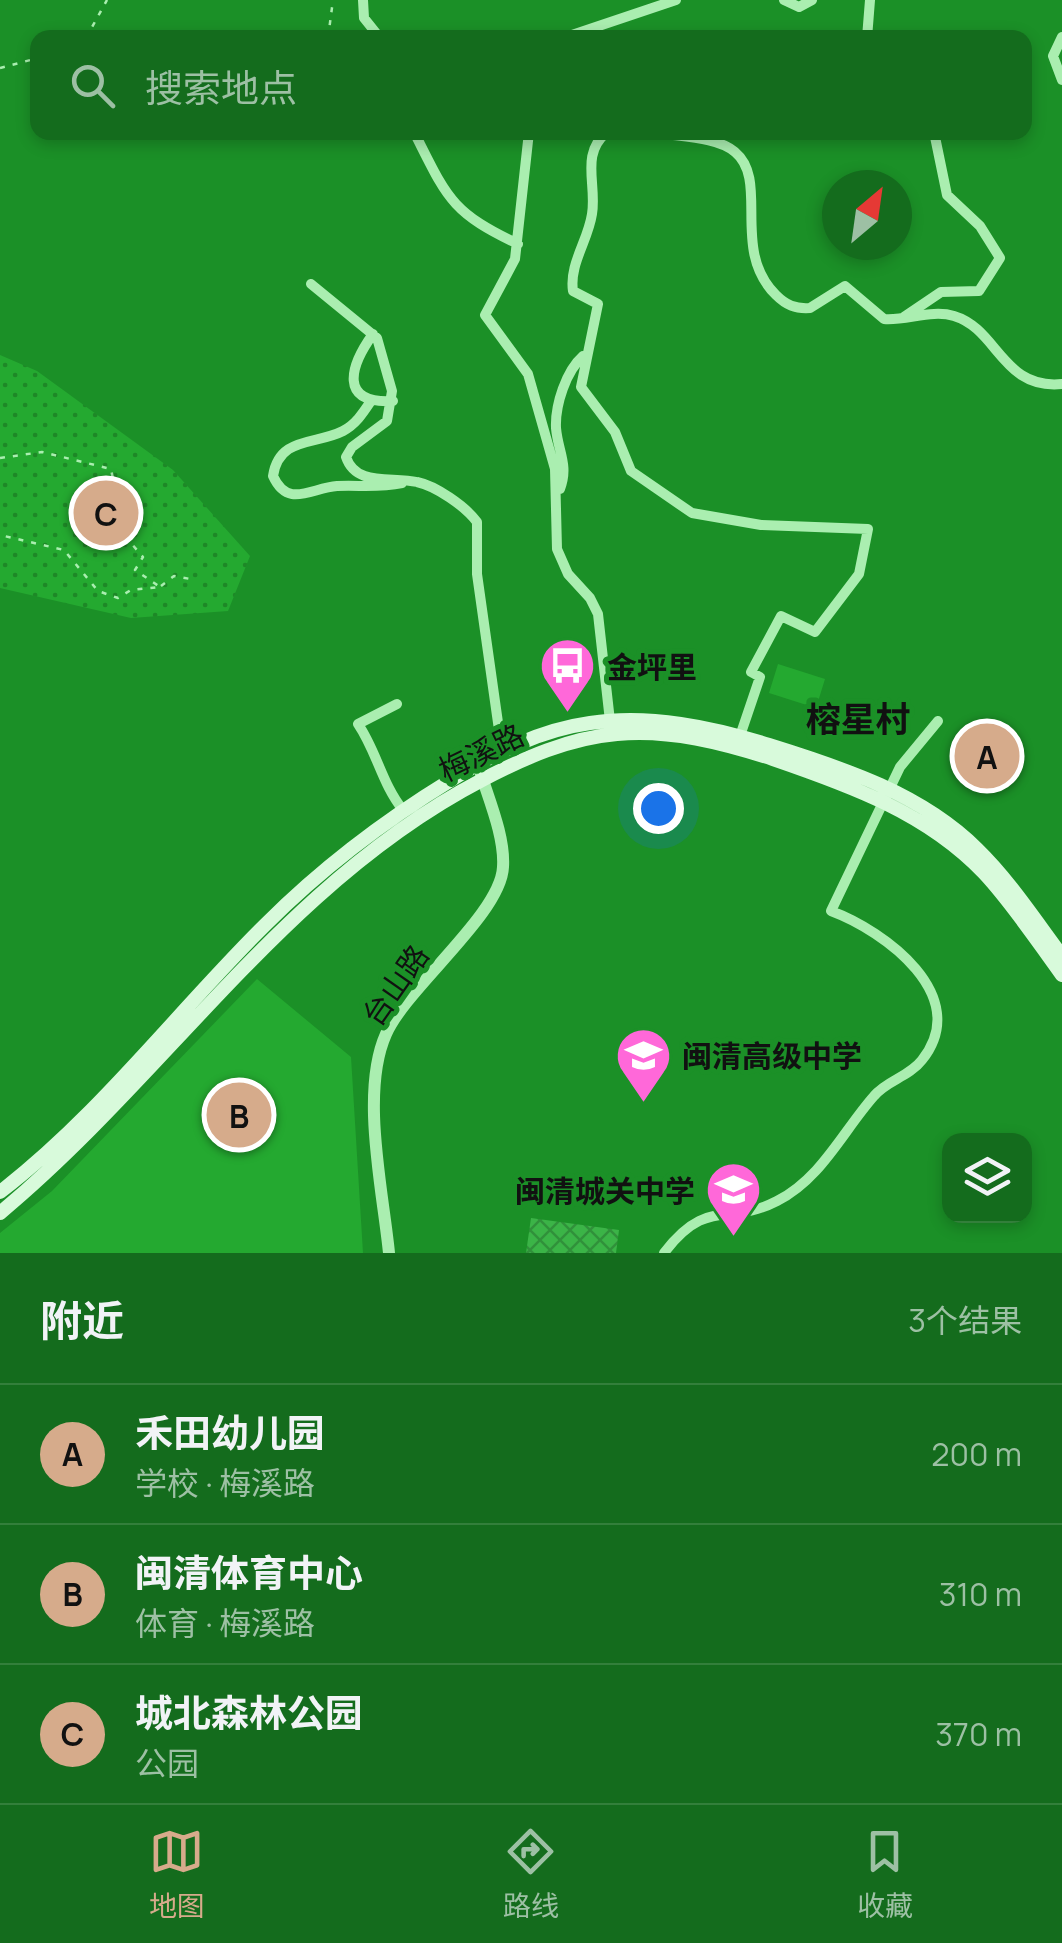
<!DOCTYPE html>
<html lang="zh">
<head>
<meta charset="utf-8">
<style>
	:root { --surface:#146c1d; --page:#21742a; --text:#f1f3f6; --muted:#9dc0a4; --line:#337f3b; --accent:#d6ab8b }
	body { margin:0; font-family:Manrope,"Noto Sans SC",sans-serif; background:var(--page); color:var(--text) }
	.controls { position:absolute; right:30px; bottom:30px; display:grid; overflow:hidden; border-radius:20px; box-shadow:0 5px 15px #0003 }
	.controls button { width:90px; height:90px; display:grid; place-items:center; padding:0; border:0; border-bottom:2px solid var(--line); background:var(--surface); color:var(--text); font:50px sans-serif }
	.compass { position:absolute; left:822px; top:170px; width:90px; height:90px; border-radius:50%; background:var(--surface); box-shadow:0 5px 15px #0003; rotate:29deg }
	.you { position:absolute; left:658px; top:808px; width:35px; height:35px; margin:-25px; border:8px solid #fff; border-radius:50%; background:#1a73e8; box-shadow:0 0 0 15px #1a73e833 }
	.badge { display:grid; place-items:center; width:65px; height:65px; border-radius:50%; background:var(--accent); color:#111; font-size:32px; font-weight:700 }
	.pin { position:absolute; translate:-50% -50%; border:5px solid #fff; box-shadow:0 2px 10px #0006 }
	.list { margin:0; padding:0; list-style:none }
	h2 { display:flex; justify-content:space-between; align-items:center; height:130px; margin:0; padding:0 40px; font-size:42px }
	h2 small { font-size:32px; font-weight:400; color:var(--muted) }
	.list li { display:grid; grid-template-columns:65px 1fr auto; gap:30px; align-items:center; box-sizing:border-box; height:140px; padding:0 40px; border-top:2px solid var(--line) }
	.list b { display:block; font-size:38px; white-space:nowrap }
	.list p { margin:0; font-size:32px; white-space:nowrap; color:var(--muted) }
	.list em { font-size:32px; font-style:normal; color:var(--muted) }
	.icon { flex:none; width:55px; height:55px; fill:none; stroke:currentColor; stroke-width:2; stroke-linecap:round; stroke-linejoin:round }
	.map { position:relative; flex:none; width:1062px; height:1253px; overflow:hidden }
	.search { position:absolute; background:var(--surface); box-shadow:0 5px 15px #0003; left:30px; right:30px; top:30px; height:110px; display:flex; align-items:center; gap:25px; box-sizing:border-box; padding:0 35px; border-radius:20px; color:var(--muted); font-size:38px }
	.sheet { height:550px; background:var(--surface) }
	nav { display:flex; justify-content:space-around; align-items:center; box-sizing:border-box; height:140px; border-top:2px solid var(--line); background:var(--surface); font-size:28px; color:var(--muted) }
	nav a { display:grid; justify-items:center; gap:5px }
	nav .on { color:var(--accent) }
	.map>svg:first-child { display:block }
	.park { fill:url(#park-dots) }
	.pitch { fill:#24a930 }
	.building { fill:url(#building-cross-hatch) }
	.lines { fill:none; stroke-linecap:round; stroke-linejoin:round }
	.path { stroke:#aaeeb0; stroke-width:2.5; stroke-dasharray:5 8; stroke-linecap:butt }
	.minor { stroke:#aaeeb0; stroke-width:10 }
	.tertiary { stroke:#aaeeb0; stroke-width:12 }
	.secondary { stroke:#d8fadb; stroke-width:14 }
	.labels { text-anchor:middle; dominant-baseline:central; stroke-width:10; stroke-linejoin:round; paint-order:stroke }
	.poi-label { font-size:30px; font-weight:bold; fill:#111; stroke:#1b9027; text-anchor:start }
	.street-label { font-size:30px; fill:#111; stroke:#1b9027 }
	.quarter-label { font-size:35px; font-weight:bold; fill:#111; stroke:#1b9027 }
</style>
</head>
<body>
<div class="map">
<svg width="1062" height="1253" viewBox="0 0 1062 1253">
	<defs>
		<pattern id="park-dots" width="8" height="8" patternUnits="userSpaceOnUse" patternTransform="scale(2.5)"><rect width="8" height="8" fill="#24a930"/><path d="M2 2h.1M6 6h.1" fill="none" stroke="#1e8827" stroke-width="1.8" stroke-linecap="round"/></pattern>
		<pattern id="building-cross-hatch" width="8" height="8" patternUnits="userSpaceOnUse" patternTransform="scale(2.5)"><rect width="8" height="8" fill="#3bb447"/><path d="M0 0l8 8M0 8l8-8" fill="none" stroke="#30913a"/></pattern>
	</defs>
	<rect width="100%" height="100%" fill="#1b9027"/>
	<path class="park" d="M0,355L37,371L173,470L250,556L228,611L131,618L0,588Z"/>
	<path class="pitch" d="M778,664L825,679L816,708L769,693Z
		M257,979L351,1057L363,1253H0V1233L52,1191Z"/>
	<path class="building" d="M531,1218L619,1230L616,1253H526Z"/>
	<g class="lines">
		<path class="path" d="M86,38L107,0
			M328,38L333,0
			M0,68L38,58
			M0,458L42,452L111,469L124,535L143,557L135,570L160,587L131,590L118,598L98,591L64,550L0,535
			M161,586L174,576L196,580"/>
		<path class="minor" d="M363,0L364,18L380,38
			M784,0L799,7L812,0
			M1062,37L1053,56L1062,80
			M563,38L676,0
			M867,38L870,0
			M414,132C447,197 450,212 518,244
			M529,132L515,259L485,315L528,374L555,469L557,549L568,574L590,598L598,614L610,721
			M607,132C580,154 597,184 592,214C588,241 569,264 573,291L598,304L581,387L615,432L631,471L692,513L761,525L868,529L859,574L815,632L781,616L751,672L760,677L740,736
			M652,132C676,137 717,136 735,152C770,181 730,250 776,295C786,305 795,309 810,308L845,286L884,319C906,321 932,309 954,316C998,329 1002,390 1062,384
			M311,284L377,338L392,391L387,421L352,447L346,457C356,487 392,476 417,482C436,486 465,506 477,522V574L502,751
			M904,317L941,292L979,291L1000,258L980,226L947,195L934,132
			M373,334C350,366 338,404 393,401
			M371,401C363,413 356,424 343,431C316,445 279,436 273,476C288,509 311,488 337,486C360,485 379,488 402,483
			M560,489C569,465 558,452 556,428C555,405 566,371 583,356
			M397,704L358,724C377,752 382,784 403,810
			M664,1253C707,1196 729,1226 777,1201C821,1179 843,1131 874,1096C887,1080 909,1077 922,1060C973,996 885,931 831,911L900,767L938,721"/>
		<path class="tertiary" d="M389,1253C383,1191 360,1092 386,1034C406,988 501,914 503,867C505,837 489,800 480,771"/>
		<path class="secondary" d="M0,1192C100,1115 177,1012 266,924C322,868 384,821 451,780C495,753 539,730 590,723C650,714 712,727 769,745C843,768 922,794 977,849C1009,880 1035,920 1062,956
			M0,1213C167,1074 284,883 482,780C524,758 569,738 617,734C670,729 723,743 773,759C849,785 927,813 984,873C1013,904 1037,941 1062,975"/>
	</g>
	<defs>
		<symbol id="bus-pin" viewBox="-11 -11 22 30"><path d="M0 17L-7.5 6A9.5 9.5 0 1 1 7.5 6Z" fill="#ff68d9" stroke="#1b9027"/><path d="M-5-6H5V4H4V6H2V4H-2V6H-4V4H-5ZM-3.5-4V0h7V-4ZM-3.5 1.2v1.5H-2V1.2ZM2 1.2v1.5H3.5V1.2Z" fill="#fff"/></symbol>
		<symbol id="school-pin" viewBox="-11 -11 22 30"><path d="M0 17L-7.5 6A9.5 9.5 0 1 1 7.5 6Z" fill="#ff68d9" stroke="#1b9027"/><path d="M0-5L7-2L0 1L-7-2ZM-4 1L0 2.5L4 1V4Q0 6-4 4Z" fill="#fff"/></symbol>
	</defs>
	<g fill-rule="evenodd">
		<use href="#bus-pin" x="536" y="634" width="63" height="86"/>
		<use href="#school-pin" x="612" y="1024" width="63" height="86"/>
		<use href="#school-pin" x="702" y="1158" width="63" height="86"/>
	</g>
	<g class="labels">
		<g class="poi-label">
			<text x="607" y="666">金坪里</text>
			<text x="682" y="1055">闽清高级中学</text>
			<text x="695" y="1190" text-anchor="end">闽清城关中学</text>
		</g>
		<g class="street-label">
			<text transform="translate(481 752) rotate(-26)">梅溪路</text>
			<text transform="translate(395 985) rotate(-55)">台山路</text>
		</g>
		<g class="quarter-label">
			<text x="858" y="719">榕星村</text>
		</g>
	</g>
</svg>
<div class="controls">
<button><svg class="icon" aria-label="layers" viewBox="0 0 24 24"><path d="M12 4l9 5-9 5-9-5zM3 14l9 5 9-5"/></svg></button>
</div>
<svg class="compass" viewBox="-18 -18 36 36"><path d="M0-13l5 13h-10z" fill="#e53935"/><path d="M0 13l5-13h-10z" fill="#9dc0a4"/></svg>
<div class="you"></div>
<div class="pin badge" style="left:987px;top:756px">A</div>
<div class="pin badge" style="left:239px;top:1115px">B</div>
<div class="pin badge" style="left:106px;top:513px">C</div>
<div class="search"><svg class="icon" aria-label="search" viewBox="0 0 24 24"><circle cx="10" cy="10" r="6"/><path d="M15 15l6 6"/></svg>搜索地点</div>
</div>
<section class="sheet">
<h2>附近<small>3个结果</small></h2>
<ul class="list">
<li><span class="badge">A</span><div><b>禾田幼儿园</b><p>学校 · 梅溪路</p></div><em>200 m</em></li>
<li><span class="badge">B</span><div><b>闽清体育中心</b><p>体育 · 梅溪路</p></div><em>310 m</em></li>
<li><span class="badge">C</span><div><b>城北森林公园</b><p>公园</p></div><em>370 m</em></li>
</ul>
</section>
<nav>
<a class="on"><svg class="icon" aria-label="map" viewBox="0 0 24 24"><path d="M3 6l6-2 6 2 6-2v14l-6 2-6-2-6 2zM9 4v14M15 6v14"/></svg>地图</a>
<a><svg class="icon" aria-label="directions" viewBox="0 0 24 24"><path d="M12 3l9 9-9 9-9-9zM9 14v-3h6M13 9l2 2-2 2"/></svg>路线</a>
<a><svg class="icon" aria-label="saved" viewBox="0 0 24 24"><path d="M7 4h10v16l-5-4-5 4z"/></svg>收藏</a>
</nav>
</body>
</html>
